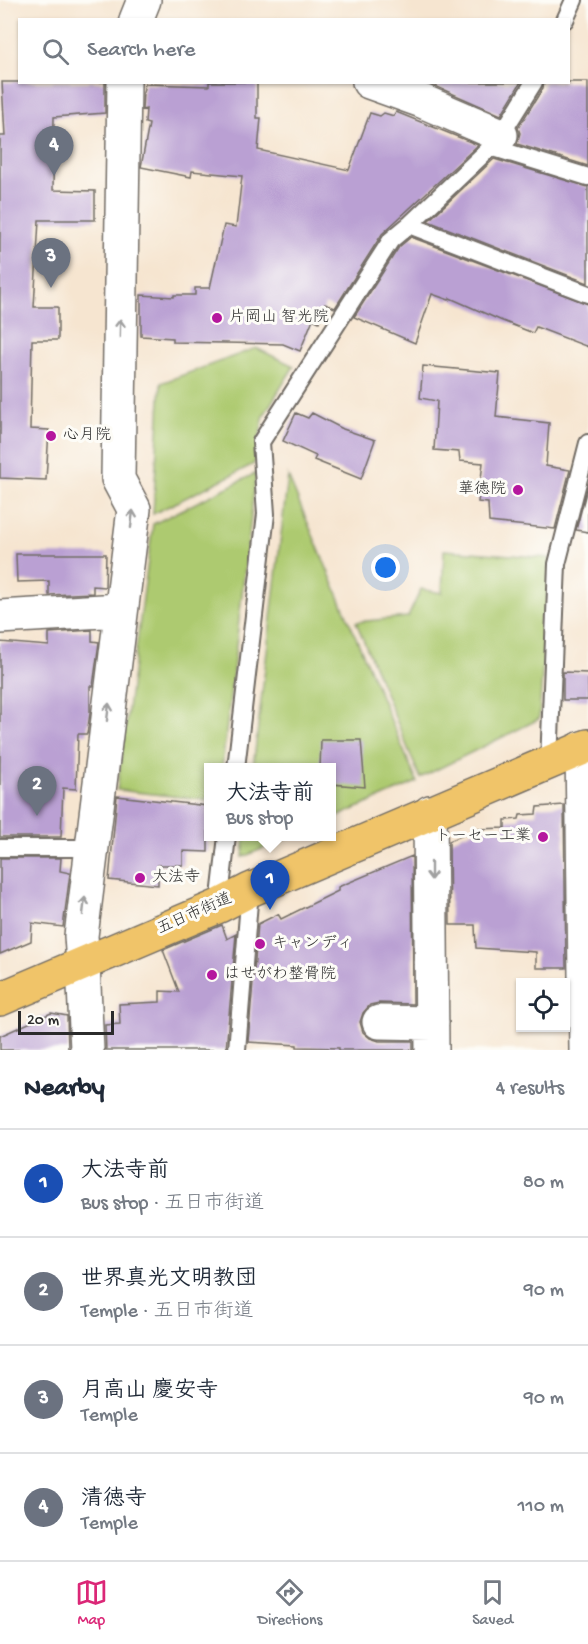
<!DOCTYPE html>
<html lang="en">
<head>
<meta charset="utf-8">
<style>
	:root { --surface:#fff; --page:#f6f6f7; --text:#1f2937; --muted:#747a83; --line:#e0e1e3; --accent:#db2777 }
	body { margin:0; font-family:"Gochi Hand","Klee One",sans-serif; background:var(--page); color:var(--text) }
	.controls { position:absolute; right:18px; bottom:18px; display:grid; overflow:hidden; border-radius:0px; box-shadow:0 2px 4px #0004 }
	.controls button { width:54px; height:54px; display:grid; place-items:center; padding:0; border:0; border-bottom:2px solid var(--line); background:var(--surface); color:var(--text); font:30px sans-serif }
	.scale { position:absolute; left:18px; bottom:15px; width:96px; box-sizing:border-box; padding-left:6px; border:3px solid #2b2b2b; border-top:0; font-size:16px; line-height:21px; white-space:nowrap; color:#2b2b2b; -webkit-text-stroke:4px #fdfcf7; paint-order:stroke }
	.you { position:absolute; left:386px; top:568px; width:21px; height:21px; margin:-15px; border:4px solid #fff; border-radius:50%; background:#1a73e8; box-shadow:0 0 0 9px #1a73e833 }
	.badge { display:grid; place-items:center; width:39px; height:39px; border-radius:50%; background:var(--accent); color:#fff; font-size:20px; font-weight:700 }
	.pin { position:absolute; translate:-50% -50px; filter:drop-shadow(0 2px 3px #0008) }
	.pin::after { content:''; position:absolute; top:32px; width:21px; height:18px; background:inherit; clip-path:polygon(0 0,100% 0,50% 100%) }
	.popup { position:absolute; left:204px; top:763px; width:132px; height:78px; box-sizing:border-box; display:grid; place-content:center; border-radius:0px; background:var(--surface); filter:drop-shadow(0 2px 4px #0005); font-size:20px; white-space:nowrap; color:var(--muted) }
	.popup b { font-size:22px; color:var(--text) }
	.popup::after { content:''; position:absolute; left:50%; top:100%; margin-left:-12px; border:12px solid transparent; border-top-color:var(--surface) }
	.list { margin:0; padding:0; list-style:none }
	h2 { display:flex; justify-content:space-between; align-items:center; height:78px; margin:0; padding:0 24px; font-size:26px }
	h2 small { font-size:20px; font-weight:400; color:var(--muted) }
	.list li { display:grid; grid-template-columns:39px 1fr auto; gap:18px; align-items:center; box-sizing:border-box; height:108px; padding:0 24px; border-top:2px solid var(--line) }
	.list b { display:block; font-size:22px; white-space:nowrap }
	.list p { margin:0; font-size:20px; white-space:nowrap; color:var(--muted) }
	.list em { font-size:20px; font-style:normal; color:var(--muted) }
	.icon { flex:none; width:33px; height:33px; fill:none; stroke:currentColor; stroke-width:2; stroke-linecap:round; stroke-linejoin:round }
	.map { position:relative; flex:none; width:588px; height:1050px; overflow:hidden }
	.search { position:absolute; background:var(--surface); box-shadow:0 2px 4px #0004; left:18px; right:18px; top:18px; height:66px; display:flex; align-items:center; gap:15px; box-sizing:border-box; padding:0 21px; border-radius:0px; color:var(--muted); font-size:22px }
	.sheet { height:510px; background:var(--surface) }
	nav { display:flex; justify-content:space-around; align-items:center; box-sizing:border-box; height:84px; border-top:2px solid var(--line); background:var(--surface); font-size:16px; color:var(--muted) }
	nav a { display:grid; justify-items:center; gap:3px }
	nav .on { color:var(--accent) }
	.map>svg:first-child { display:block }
	.green { fill:#adca70; stroke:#6c7a4e; stroke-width:1.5 }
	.building { fill:#baa0d3 }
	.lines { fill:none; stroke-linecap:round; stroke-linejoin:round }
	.service-casing { stroke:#726c65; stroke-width:20 }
	.minor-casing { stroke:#726c65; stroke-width:36 }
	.tertiary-casing { stroke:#726c65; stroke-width:36 }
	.primary-casing { stroke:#726c65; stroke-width:36 }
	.service { stroke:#fff; stroke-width:16 }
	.minor { stroke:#fff; stroke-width:33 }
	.tertiary { stroke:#fff; stroke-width:33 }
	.primary { stroke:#f0c469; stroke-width:33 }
	.oneway { stroke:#a0a0a0 }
	.poi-dot { fill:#b5179e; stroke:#fdfcf7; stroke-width:2 }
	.labels { text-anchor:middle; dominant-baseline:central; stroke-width:6; stroke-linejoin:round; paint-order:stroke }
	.poi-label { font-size:16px; fill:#2b2b2b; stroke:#fdfcf7; text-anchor:start }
	.street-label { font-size:16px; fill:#2b2b2b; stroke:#fdfcf7 }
</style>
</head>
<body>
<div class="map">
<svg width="588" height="1050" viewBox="0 0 588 1050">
	<rect width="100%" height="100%" fill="#fdfcf7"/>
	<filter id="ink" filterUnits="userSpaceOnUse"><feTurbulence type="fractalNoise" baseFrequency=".0167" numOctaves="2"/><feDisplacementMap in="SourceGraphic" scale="12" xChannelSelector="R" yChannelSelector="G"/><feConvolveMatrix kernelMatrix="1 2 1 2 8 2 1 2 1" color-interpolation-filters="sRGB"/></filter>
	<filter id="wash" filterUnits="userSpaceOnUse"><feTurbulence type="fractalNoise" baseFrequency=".008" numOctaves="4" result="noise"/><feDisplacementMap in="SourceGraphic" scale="24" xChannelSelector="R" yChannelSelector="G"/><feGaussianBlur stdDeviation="1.35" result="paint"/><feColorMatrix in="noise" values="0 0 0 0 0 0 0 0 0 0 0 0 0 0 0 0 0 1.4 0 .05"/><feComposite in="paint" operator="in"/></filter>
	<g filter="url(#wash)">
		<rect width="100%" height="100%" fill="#f6e5d0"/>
		<path class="green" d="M256,348L294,366L264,415L254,464L153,514L161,383Z
			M256,473L222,767L208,768V800L117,790L153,524Z
			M288,476L417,782L332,819V768H253Z
			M444,550L550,558L539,719L420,778L356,622L408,617L421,589L442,593Z
			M245,837V836L290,837L243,857Z"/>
		<g id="blocks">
			<path class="building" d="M2,82H105V113L54,117L53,190L95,191V220H39L34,307H58V340H32L30,429L49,430L46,480L0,478V136H5Z
				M209,82H257V118H261L258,150L349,170L370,113L380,116L384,113L394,116L396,112L478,145L382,234L335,308L325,304L319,322L313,319L300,351L283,344L173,342V338L141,336V295L174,297V295H195V288H210L224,225L236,227L242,176L192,171L191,177L141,167L149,124L145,123L146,109L142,110L143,92L145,84L209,86Z
				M426,82H521L501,115Z
				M544,82H588V166L517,144L520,133L518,128L543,88Z
				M494,159L588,187V283L428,221Z
				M411,237L588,304V347L536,327L533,333L500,320L450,298L449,300L432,294L415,343L354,317L399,247Z
				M423,366L500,373L496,417L549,423L546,466L570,470L555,529L489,522L488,503L478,502L483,463L460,461L459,452L434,450L437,401L420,398Z
				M296,413L308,418L312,413L343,429L375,440L361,479L314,460L316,456L283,441Z
				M588,485V532L576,530Z
				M16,554H106L105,587L93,586V593L49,595V581L17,582Z
				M92,630V641L99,642L93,686H90V713L87,734H78L76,789L63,788L61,837H0V642L49,646V633Z
				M563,672L588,673V700H563Z
				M321,740H361L365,787L332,784V768H320Z
				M117,796L208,806V852L183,851V865H158V885L109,880Z
				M564,805L566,968H536V952L476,948L475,925H450L449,841L478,829L505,828V820L519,819L520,815L536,814L537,807Z
				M412,856L413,1004L379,1003L370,1005L363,1013L360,1022L363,1032L370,1038L379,1041H413V1050H339V1048L297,1047V1045L248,1042L258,924L278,914L281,919L338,891V887Z
				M0,858H61L60,871L70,873L63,927L32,923L31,941L0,954Z
				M222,925L227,939L236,934L226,1050H106L105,1025L120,1024L119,1004L160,1002V991L179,992L163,950Z
				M51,1013L67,1016L68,1050H0V1036Z"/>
		</g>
	</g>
	<g filter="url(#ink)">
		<use href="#blocks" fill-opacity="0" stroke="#726c65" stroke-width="1.5"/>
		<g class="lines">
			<defs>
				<path id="service" d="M565,20L574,0
					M491,147L588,177
					M409,225L588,294
					M549,763L557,564L588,443
					M236,768L266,514L261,442L391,240L409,225L491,147L501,135L534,82
					M0,848H91
					M219,906L227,836
					M237,1050L250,890"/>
				<path id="minor" d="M136,20L144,0
					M369,82L422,101L501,135
					M0,617L120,610
					M582,748L586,1050
					M430,812L432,1050
					M83,964L81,936L134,509L118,479L124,82
					M379,1022L432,1023"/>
				<path id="tertiary" d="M83,964L87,1050"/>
				<path id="primary" d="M0,999L219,906L250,890L588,746"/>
			</defs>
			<use href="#service" class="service-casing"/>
			<use href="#minor" class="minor-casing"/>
			<use href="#tertiary" class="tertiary-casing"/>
			<use href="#primary" class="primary-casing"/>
			<use href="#service" class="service"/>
			<use href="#minor" class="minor"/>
			<use href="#tertiary" class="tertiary"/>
			<use href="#primary" class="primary"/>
		</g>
		<defs><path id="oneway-shaft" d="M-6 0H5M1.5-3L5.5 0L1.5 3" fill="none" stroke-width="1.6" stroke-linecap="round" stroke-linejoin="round" transform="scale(1.5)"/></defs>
		<g class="oneway">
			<use href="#oneway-shaft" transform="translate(120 328) rotate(-89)"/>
			<use href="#oneway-shaft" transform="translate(132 519) rotate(-83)"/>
			<use href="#oneway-shaft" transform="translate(108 712) rotate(-83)"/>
			<use href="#oneway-shaft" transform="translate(431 871) rotate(90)"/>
			<use href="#oneway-shaft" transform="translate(84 906) rotate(-83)"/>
		</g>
	</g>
	<g class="poi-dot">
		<circle cx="217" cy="318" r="6"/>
		<circle cx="51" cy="436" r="6"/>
		<circle cx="518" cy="490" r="6"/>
		<circle cx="543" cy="837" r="6"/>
		<circle cx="140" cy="878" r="6"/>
		<circle cx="260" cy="944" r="6"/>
		<circle cx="212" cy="975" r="6"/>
	</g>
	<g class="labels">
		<g class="poi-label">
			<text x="229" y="318">片岡山 智光院</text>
			<text x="63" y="436">心月院</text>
			<text x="506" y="490" text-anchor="end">華徳院</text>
			<text x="531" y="837" text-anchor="end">トーセー工業</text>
			<text x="152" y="878">大法寺</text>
			<text x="272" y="944">キャンディ</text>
			<text x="224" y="975">はせがわ整骨院</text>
		</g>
		<g class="street-label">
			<text transform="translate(195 915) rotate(-24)">五日市街道</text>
		</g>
	</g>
</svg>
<div class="controls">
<button><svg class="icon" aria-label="locate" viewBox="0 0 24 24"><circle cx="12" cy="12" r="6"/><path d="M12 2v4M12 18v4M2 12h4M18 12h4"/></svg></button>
</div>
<div class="scale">20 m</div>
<div class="you"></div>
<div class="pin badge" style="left:270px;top:910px;background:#1a4fb4">1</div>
<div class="popup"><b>大法寺前</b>Bus stop</div>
<div class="pin badge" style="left:37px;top:816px;background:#6b7280">2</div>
<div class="pin badge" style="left:51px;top:288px;background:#6b7280">3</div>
<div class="pin badge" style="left:54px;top:176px;background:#6b7280">4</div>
<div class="search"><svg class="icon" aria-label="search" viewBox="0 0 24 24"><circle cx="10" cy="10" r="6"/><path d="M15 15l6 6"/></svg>Search here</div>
</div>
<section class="sheet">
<h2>Nearby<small>4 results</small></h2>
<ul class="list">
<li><span class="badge" style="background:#1a4fb4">1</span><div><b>大法寺前</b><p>Bus stop · 五日市街道</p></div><em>80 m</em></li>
<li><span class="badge" style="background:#6b7280">2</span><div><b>世界真光文明教団</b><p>Temple · 五日市街道</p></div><em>90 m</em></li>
<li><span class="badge" style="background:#6b7280">3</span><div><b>月高山 慶安寺</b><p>Temple</p></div><em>90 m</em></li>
<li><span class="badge" style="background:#6b7280">4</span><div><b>清徳寺</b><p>Temple</p></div><em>110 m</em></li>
</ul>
</section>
<nav>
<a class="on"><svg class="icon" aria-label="map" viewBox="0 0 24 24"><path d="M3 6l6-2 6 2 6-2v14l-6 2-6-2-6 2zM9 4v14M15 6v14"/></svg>Map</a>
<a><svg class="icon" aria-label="directions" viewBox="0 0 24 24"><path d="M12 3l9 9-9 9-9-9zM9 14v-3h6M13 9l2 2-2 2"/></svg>Directions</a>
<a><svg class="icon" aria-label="saved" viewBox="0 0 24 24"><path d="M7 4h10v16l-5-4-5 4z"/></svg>Saved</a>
</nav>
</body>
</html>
